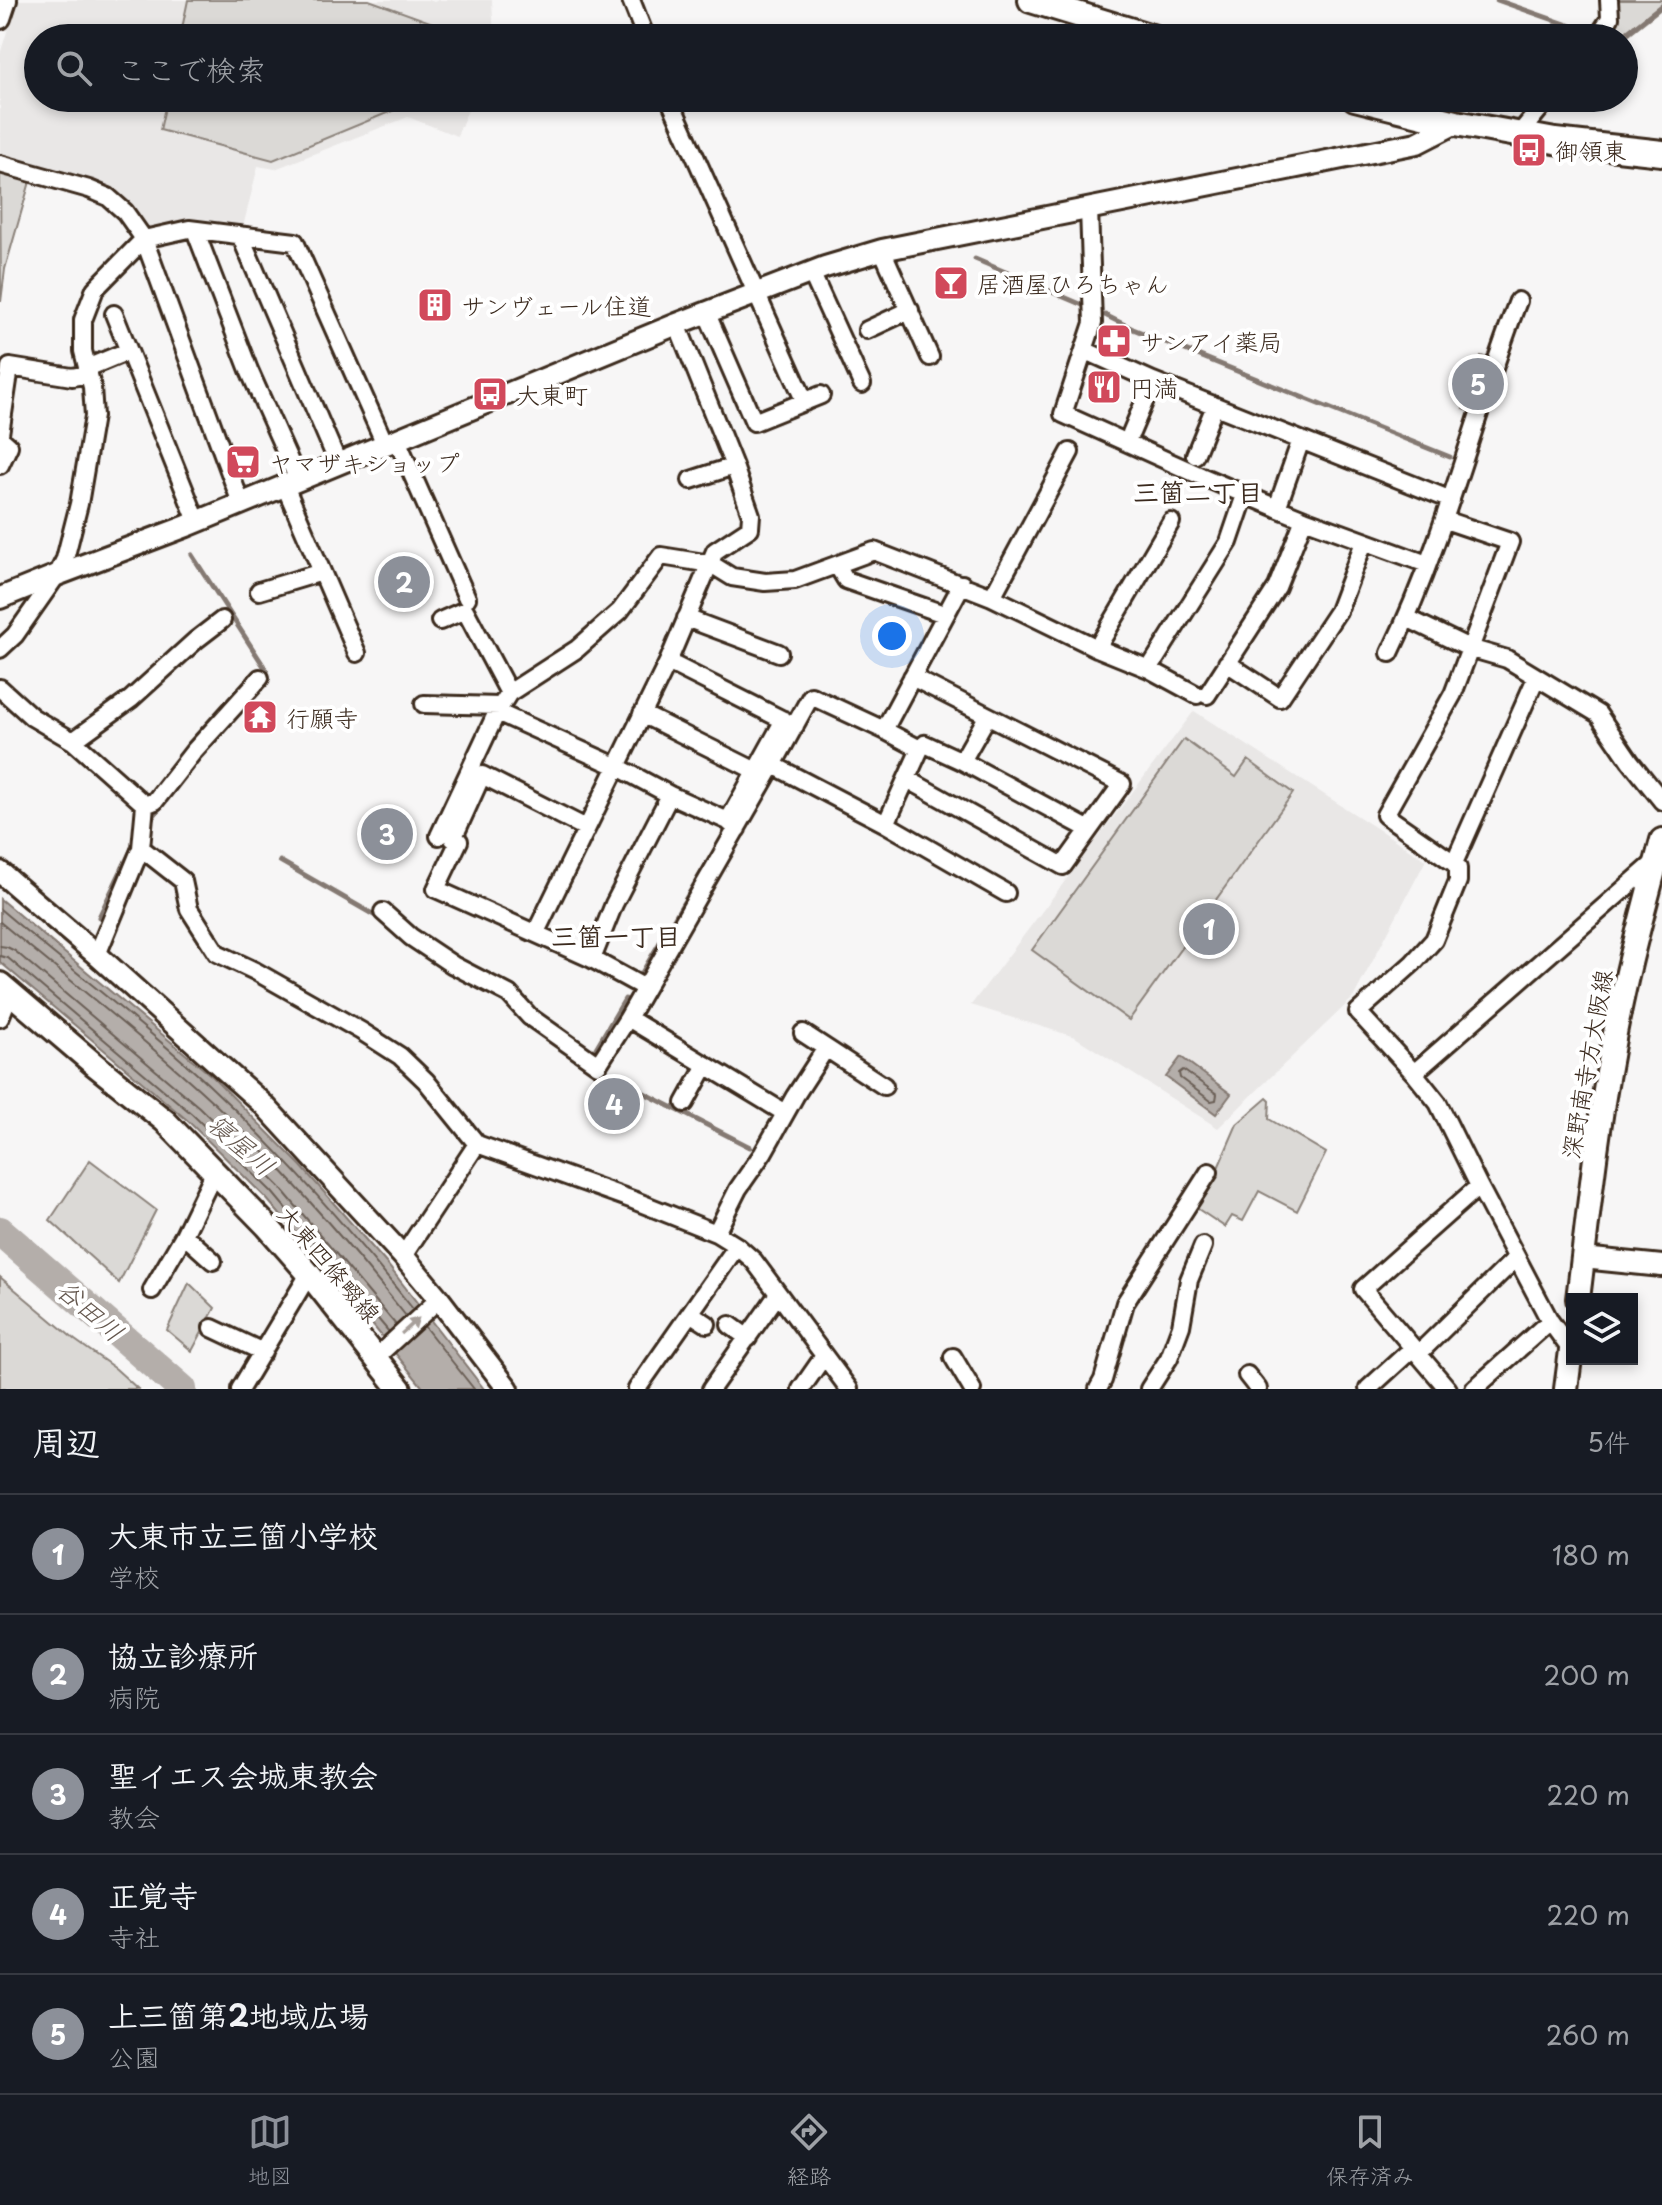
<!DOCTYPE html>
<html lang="ja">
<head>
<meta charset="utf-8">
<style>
	:root { --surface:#171b24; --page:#242831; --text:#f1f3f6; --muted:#9ea1a6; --line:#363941; --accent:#8c9099 }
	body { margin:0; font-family:"Playpen Sans","Klee One",sans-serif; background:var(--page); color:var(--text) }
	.controls { position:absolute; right:24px; bottom:24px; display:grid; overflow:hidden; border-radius:0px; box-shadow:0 4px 12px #0003 }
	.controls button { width:72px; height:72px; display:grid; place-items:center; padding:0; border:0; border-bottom:2px solid var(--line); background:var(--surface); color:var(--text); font:40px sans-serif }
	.you { position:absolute; left:892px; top:636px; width:28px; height:28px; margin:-20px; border:6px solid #fff; border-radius:50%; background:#1a73e8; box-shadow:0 0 0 12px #1a73e833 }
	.badge { display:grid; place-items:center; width:52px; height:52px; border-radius:50%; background:var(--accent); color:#fff; font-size:26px; font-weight:700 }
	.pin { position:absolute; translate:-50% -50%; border:4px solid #fff; box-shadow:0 2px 8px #0006 }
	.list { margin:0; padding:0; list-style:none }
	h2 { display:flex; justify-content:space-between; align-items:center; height:104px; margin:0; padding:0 32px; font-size:34px }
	h2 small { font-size:26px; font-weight:400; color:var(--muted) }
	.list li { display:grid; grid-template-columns:52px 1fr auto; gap:24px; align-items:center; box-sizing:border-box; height:120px; padding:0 32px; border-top:2px solid var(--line) }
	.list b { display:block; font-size:30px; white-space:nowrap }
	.list p { margin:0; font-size:26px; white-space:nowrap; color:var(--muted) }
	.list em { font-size:26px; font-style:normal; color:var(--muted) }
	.icon { flex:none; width:44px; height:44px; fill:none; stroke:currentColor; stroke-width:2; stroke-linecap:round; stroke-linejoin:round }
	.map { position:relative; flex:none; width:1662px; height:1389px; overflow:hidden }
	.search { position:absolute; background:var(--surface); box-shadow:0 4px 12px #0003; left:24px; right:24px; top:24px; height:88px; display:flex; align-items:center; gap:20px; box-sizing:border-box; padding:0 28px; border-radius:44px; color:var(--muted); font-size:30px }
	.sheet { height:704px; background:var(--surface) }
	nav { display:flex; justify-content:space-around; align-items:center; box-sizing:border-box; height:112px; border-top:2px solid var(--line); background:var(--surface); font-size:22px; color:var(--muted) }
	nav a { display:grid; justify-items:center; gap:4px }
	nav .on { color:var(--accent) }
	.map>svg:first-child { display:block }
	.built { fill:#e9e7e6 }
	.green { fill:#dbd9d6; stroke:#8b827a; stroke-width:2 }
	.water { fill:#b4aeaa; stroke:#847972; stroke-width:2 }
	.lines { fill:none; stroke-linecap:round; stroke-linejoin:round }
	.shore { stroke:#6b5f56; stroke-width:2 }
	.stream { stroke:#847972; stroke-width:5 }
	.river { stroke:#b4aeaa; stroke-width:30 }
	.minor-casing { stroke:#3b2a1e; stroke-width:22 }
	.tertiary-casing { stroke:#3b2a1e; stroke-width:26 }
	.secondary-casing { stroke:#3b2a1e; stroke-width:28 }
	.primary-casing { stroke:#3b2a1e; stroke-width:30 }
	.minor { stroke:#fff; stroke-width:16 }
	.tertiary { stroke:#fff; stroke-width:20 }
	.secondary { stroke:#fff; stroke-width:22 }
	.primary { stroke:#fff; stroke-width:24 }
	.oneway { fill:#a79f9a }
	.labels { text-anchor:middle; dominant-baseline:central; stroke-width:8; stroke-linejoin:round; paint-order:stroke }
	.poi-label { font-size:24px; fill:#3b2a1e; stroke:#fff; text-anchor:start }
	.street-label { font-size:24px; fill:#3b2a1e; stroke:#fff }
	.neighbourhood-label { font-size:26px; font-weight:bold; fill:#3b2a1e; stroke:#fff }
	.water-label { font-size:26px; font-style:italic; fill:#65584f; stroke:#fff }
</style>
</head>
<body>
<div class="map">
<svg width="1662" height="1389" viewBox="0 0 1662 1389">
	<rect width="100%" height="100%" fill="#f7f6f6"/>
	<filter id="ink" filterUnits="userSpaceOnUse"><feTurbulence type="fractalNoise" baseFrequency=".0125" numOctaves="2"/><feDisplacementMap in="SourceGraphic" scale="16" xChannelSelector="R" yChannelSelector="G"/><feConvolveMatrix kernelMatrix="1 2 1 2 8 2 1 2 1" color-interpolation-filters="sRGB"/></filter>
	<g filter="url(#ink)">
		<path class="built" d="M17,0H428L435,2L436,0H492L494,38H38V98H473L457,136L408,117L275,169L258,166L243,227L201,220L146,227L131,204L97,184L0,157V54Z
			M1194,711L1426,860L1353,998L1218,1128L1075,1037L971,1005Z"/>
		<path class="green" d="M188,0H369L433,23L428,38H180Z
			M1616,0H1662V8L1624,38H1605Z
			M167,98H407L404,106L273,160L160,130Z
			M0,172L31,178L5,269L1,302Z
			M1481,356L1493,360L1475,413L1463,409Z
			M1184,739L1236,777L1248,760L1293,793L1129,1020L1032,950Z
			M1267,1098L1270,1101L1269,1119L1326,1153L1297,1211L1259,1191L1243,1221L1232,1216L1225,1227L1195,1207L1215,1175L1237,1124Z
			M90,1160L156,1210L119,1283L50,1220Z
			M0,1277L75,1340L116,1369L138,1389H0Z
			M189,1283L215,1308L192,1351L167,1330Z"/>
		<path class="water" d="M0,899L213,1077L301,1166L387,1264L484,1389H424L363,1313L266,1198L187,1120L0,962Z
			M1181,1057L1231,1094L1216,1114L1166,1077Z"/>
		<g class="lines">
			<path class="shore" d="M0,909C69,968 143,1023 209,1085C283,1154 350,1230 413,1309
				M0,922C67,978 136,1032 201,1091C276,1159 343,1237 406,1316
				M0,946L7,947L15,951L199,1107L279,1186L396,1325
				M0,956L8,958L192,1114L272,1192L389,1332
				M1183,1070L1217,1094L1216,1100L1211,1101L1180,1078L1179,1073Z
				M424,1326L474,1389"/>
			<path class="stream" d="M1497,0L1597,35
				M1606,38L1624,35L1662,5
				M975,259L1085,306
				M1105,315L1133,329L1450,457
				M192,555L267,671
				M252,699L262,688
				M153,817L163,803
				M280,861L381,919
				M99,917L133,846
				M640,976L707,863
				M596,1048L625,999
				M607,1074L750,1147"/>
			<path class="river" d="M0,1231L182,1389"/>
			<defs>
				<path id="minor" d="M631,0L646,38
					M1597,38L1610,18L1609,0
					M669,98L805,402
					M1519,134L1549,98
					M0,164L89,189L108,197L125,212L144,239L241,503
					M1089,209L1093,323L1063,414L1201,476L1277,508
					M195,230L249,370L298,480
					M240,235L338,463
					M882,250L930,357
					M811,272L862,384
					M114,314L197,521
					M707,314L754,422L821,395
					M867,330L910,310
					M1084,350L1153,381L1451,500
					M87,368L128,351
					M1131,433L1153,381
					M0,434L10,367L72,377L89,374
					M0,438L9,446L0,465
					M397,440L467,598
					M1195,455L1215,406
					M691,480L734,466
					M285,486L357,653
					M1304,519L1427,564
					M1445,520L1510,542L1453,694L1385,815L1454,863
					M837,565L846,580L944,614
					M259,591L322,572
					M992,597L1070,452
					M686,618L779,653
					M1407,618L1469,648L1507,659L1598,714L1630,761L1662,801
					M440,621L465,610L509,693
					M1097,648L1171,522
					M0,649L15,635L57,575L65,559L79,504L94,416L92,387L83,351V320L95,289L144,239L189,229L295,242L385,444
					M1390,653C1445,540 1473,418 1518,301
					M668,662L795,726
					M1227,663L1280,698L1338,611L1364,542
					M1149,669L1229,542L1245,495
					M1536,678L1454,863L1458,868V881L1434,940L1413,963L1358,1012L1414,1073L1438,1103L1479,1186L1550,1321L1571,1350
					M0,688L32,717L73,741L145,805L141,848L97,955
					M1207,695L1277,587L1304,519L1277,508L1301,440
					M424,704L500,706
					M497,712L616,766L670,795L728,821L737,829
					M642,714L756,771
					M884,730L962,584
					M73,741L131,699L196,640L222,620
					M962,761L987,717
					M773,765L886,824L1006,893
					M907,779L1063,866L1122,784L912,677
					M145,805L155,801L194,751L260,678
					M728,821L784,720
					M886,824L920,749L925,744L962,761L1088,829
					M586,828L482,775L453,839L459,841L436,889L592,959L645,988
					M439,836L497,712L509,693L577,649L620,611L661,556L711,564L732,577L765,582L795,580L874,551L992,597L1097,648L1149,669L1197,695
					M141,848L183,881L189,909L217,953L255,971L361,1031L400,1056L426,1081L477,1144L633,1200L716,1233L737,1246L754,1261L849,1389
					M383,912L411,937L453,965L509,994L530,1017L598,1065L628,1018L773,765L811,696L884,730L920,749
					M536,932L668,662L715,551L750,528L751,515L734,466L677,324
					M592,959L614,904L670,795
					M0,1018L10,993
					M628,1018L785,1113
					M803,1033L884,1086
					M1414,1073L1655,862
					M685,1103L706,1065
					M716,1233L738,1189L763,1153L795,1096L826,1048
					M184,1235L213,1261
					M403,1256L477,1144
					M152,1290L184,1235L214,1173
					M690,1313L707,1324
					M730,1325L748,1338
					M212,1328L263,1352
					M1418,1354L1516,1258
					M953,1357L972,1389
					M375,1358L439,1299
					M1247,1375L1258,1389
					M240,1389L309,1274
					M637,1389L737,1246
					M711,1389L778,1294
					M801,1389L824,1356
					M1098,1389L1103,1380L1125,1303L1209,1172
					M1149,1389L1169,1358L1181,1326L1189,1280L1203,1246
					M1368,1389L1413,1348
					M1448,1389L1363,1289L1479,1186
					M1474,1389L1550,1321"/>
				<path id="tertiary" d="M0,18L6,0
					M0,598L57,575L187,526L677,324L825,267L882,250L1417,143L1456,123
					M0,872L97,955L264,1105L403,1256L439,1299L508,1389
					M1583,1258L1662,1266"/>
				<path id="secondary" d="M0,984L95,1065L165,1121L267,1226L309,1274L400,1389
					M1578,1299C1588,1218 1596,1136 1611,1056C1623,983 1643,912 1662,840
					M1566,1389L1572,1343"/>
				<path id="primary" d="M1031,0L1155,38
					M1355,98L1456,123L1555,141L1662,153"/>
			</defs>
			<use href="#minor" class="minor-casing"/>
			<use href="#tertiary" class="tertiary-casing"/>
			<use href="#secondary" class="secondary-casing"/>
			<use href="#primary" class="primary-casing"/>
			<use href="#minor" class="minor"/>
			<use href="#tertiary" class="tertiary"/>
			<use href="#secondary" class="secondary"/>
			<use href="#primary" class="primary"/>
		</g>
		<defs><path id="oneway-solid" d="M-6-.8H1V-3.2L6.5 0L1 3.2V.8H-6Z" transform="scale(2)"/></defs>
		<use class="oneway" href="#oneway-solid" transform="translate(410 1326) rotate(-42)"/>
	</g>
	<defs>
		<symbol id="bus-square" viewBox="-11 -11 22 22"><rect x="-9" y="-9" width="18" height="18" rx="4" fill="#d1495b" stroke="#fff"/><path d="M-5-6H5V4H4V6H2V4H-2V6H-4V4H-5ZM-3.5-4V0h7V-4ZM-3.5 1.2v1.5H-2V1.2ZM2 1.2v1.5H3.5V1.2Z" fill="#fff"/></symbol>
		<symbol id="bar-square" viewBox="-11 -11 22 22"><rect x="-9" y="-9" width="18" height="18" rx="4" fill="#d1495b" stroke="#fff"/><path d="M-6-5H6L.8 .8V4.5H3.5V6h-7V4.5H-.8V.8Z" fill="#fff"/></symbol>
		<symbol id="building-square" viewBox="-11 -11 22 22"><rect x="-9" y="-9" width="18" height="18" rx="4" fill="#d1495b" stroke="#fff"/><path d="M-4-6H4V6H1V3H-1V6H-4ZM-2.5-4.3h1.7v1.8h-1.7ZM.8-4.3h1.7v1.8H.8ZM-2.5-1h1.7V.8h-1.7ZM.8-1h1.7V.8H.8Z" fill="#fff"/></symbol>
		<symbol id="pharmacy-square" viewBox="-11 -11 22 22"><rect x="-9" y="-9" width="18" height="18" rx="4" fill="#d1495b" stroke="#fff"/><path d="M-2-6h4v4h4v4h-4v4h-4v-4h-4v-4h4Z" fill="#fff"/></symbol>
		<symbol id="restaurant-square" viewBox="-11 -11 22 22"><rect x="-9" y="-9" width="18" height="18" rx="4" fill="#d1495b" stroke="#fff"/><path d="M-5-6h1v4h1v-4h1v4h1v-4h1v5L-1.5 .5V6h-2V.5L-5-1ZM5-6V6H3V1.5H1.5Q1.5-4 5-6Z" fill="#fff"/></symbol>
		<symbol id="supermarket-square" viewBox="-11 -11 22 22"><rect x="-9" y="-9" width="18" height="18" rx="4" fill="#d1495b" stroke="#fff"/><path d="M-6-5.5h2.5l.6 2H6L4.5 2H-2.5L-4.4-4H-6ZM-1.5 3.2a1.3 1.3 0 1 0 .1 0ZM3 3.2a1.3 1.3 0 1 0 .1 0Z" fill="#fff"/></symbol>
		<symbol id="temple-square" viewBox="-11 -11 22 22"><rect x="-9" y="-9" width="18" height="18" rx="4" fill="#d1495b" stroke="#fff"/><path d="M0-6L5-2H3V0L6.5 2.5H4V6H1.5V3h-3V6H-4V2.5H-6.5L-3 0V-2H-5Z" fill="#fff"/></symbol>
	</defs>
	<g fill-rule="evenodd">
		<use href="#bus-square" x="1509" y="130" width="40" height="40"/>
		<use href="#bar-square" x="931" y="263" width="40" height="40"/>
		<use href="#building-square" x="415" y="285" width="40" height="40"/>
		<use href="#pharmacy-square" x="1094" y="321" width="40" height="40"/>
		<use href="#restaurant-square" x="1084" y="367" width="40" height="40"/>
		<use href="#bus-square" x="470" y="374" width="40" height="40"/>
		<use href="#supermarket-square" x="223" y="442" width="40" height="40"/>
		<use href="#temple-square" x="240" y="697" width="40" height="40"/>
	</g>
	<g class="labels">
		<g class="poi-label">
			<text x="1555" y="150">御領東</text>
			<text x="977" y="283">居酒屋ひろちゃん</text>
			<text x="461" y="305">サンヴェール住道</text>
			<text x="1140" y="341">サンアイ薬局</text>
			<text x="1130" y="387">円満</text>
			<text x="516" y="394">大東町</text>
			<text x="269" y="462">ヤマザキショップ</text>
			<text x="286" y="717">行願寺</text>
		</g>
		<g class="street-label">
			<text transform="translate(1586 1064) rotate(-80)">深野南寺方大阪線</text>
			<text transform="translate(330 1263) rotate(50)">大東四條畷線</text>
		</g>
		<g class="neighbourhood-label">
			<text x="1198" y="491">三箇二丁目</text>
			<text x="616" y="935">三箇一丁目</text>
		</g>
		<g class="water-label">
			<text transform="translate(242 1144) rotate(41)">寝屋川</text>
			<text transform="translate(91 1310) rotate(41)">谷田川</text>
		</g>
	</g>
</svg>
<div class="controls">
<button><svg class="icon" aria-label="layers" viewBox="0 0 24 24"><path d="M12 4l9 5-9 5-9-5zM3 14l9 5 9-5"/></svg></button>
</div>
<div class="you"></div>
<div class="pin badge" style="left:1209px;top:929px">1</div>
<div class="pin badge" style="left:404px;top:582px">2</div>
<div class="pin badge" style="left:387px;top:834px">3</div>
<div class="pin badge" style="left:614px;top:1104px">4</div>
<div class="pin badge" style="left:1478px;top:384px">5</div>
<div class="search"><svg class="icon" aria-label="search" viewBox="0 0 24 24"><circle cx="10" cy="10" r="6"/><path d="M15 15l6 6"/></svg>ここで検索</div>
</div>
<section class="sheet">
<h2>周辺<small>5件</small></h2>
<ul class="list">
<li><span class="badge">1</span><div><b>大東市立三箇小学校</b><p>学校</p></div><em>180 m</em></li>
<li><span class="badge">2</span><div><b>協立診療所</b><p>病院</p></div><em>200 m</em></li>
<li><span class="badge">3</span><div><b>聖イエス会城東教会</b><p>教会</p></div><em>220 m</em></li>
<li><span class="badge">4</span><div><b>正覚寺</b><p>寺社</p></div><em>220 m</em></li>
<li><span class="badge">5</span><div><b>上三箇第2地域広場</b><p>公園</p></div><em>260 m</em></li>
</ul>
</section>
<nav>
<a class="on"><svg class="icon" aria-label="map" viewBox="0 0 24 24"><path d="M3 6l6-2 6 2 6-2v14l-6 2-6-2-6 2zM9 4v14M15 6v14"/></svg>地図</a>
<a><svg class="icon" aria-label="directions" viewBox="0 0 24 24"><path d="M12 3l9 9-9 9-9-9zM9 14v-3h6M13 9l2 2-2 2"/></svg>経路</a>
<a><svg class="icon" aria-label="saved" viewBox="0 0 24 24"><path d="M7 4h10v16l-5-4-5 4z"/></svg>保存済み</a>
</nav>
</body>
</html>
